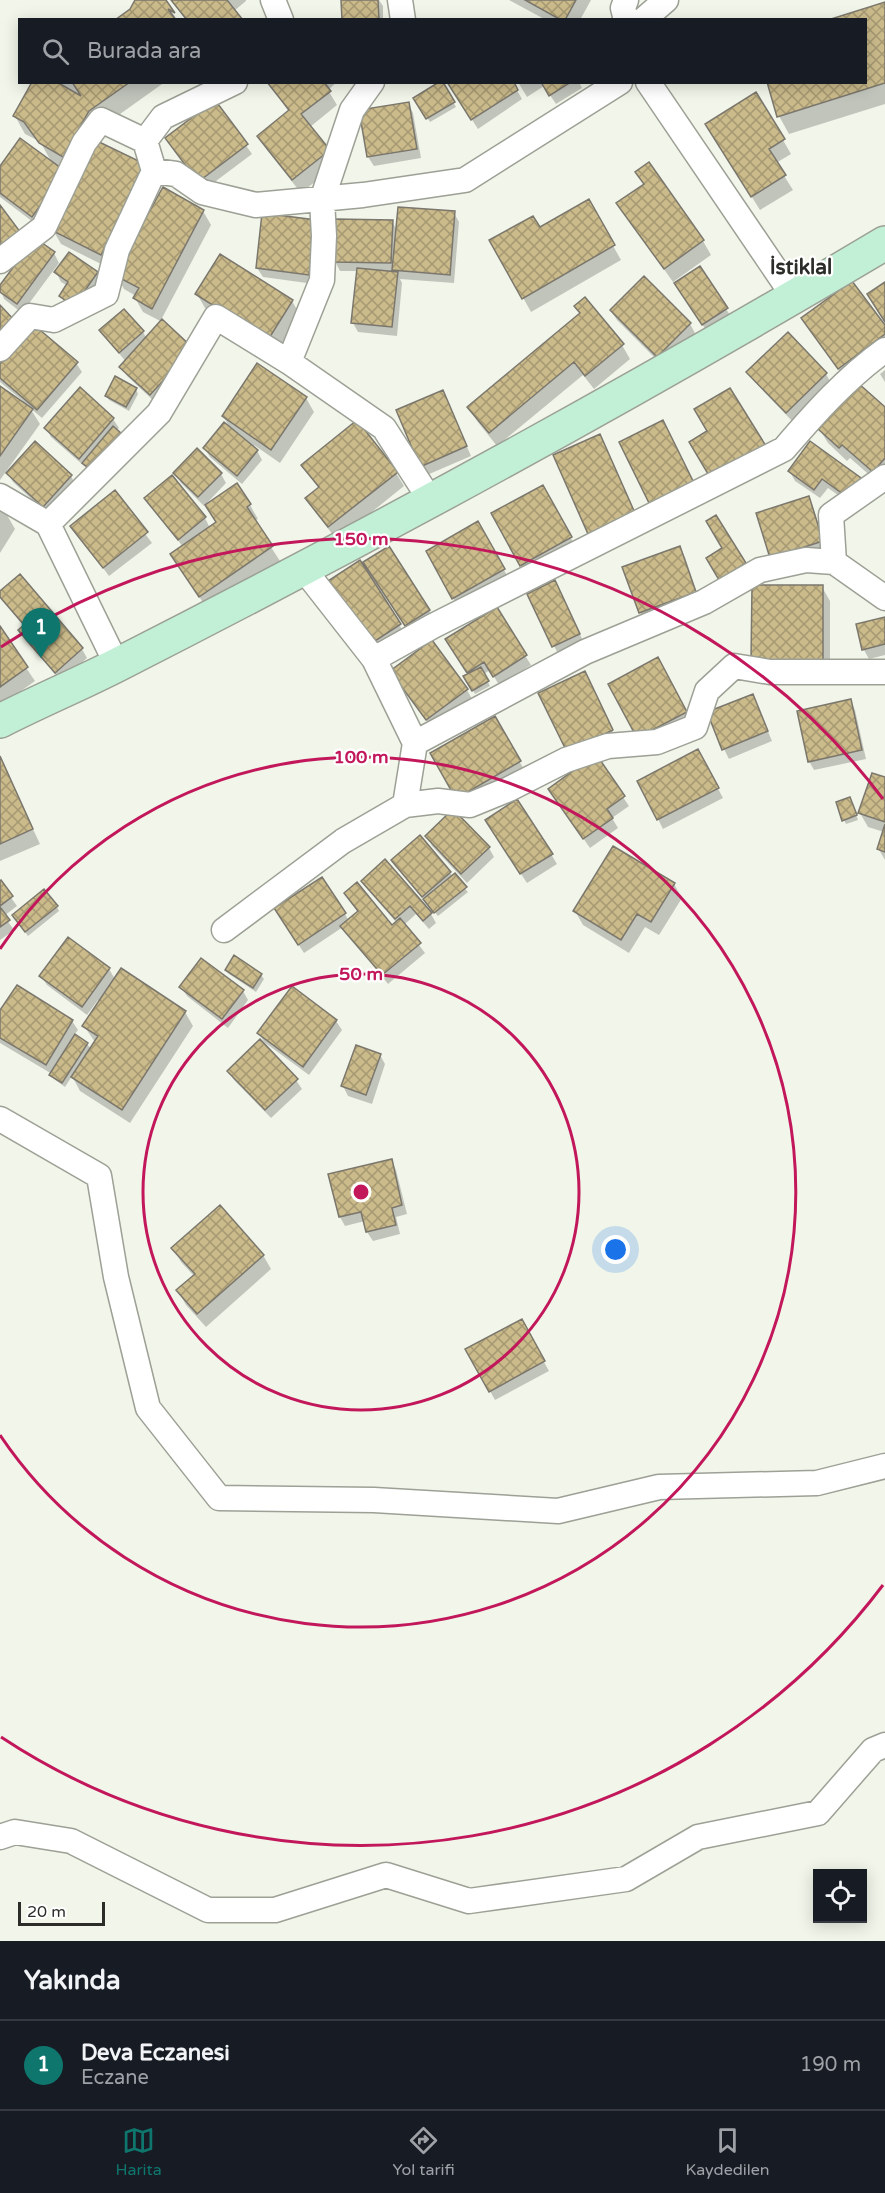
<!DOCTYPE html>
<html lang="tr">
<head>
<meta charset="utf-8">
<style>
	:root { --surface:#171b24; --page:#20242c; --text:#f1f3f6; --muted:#9ea1a6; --line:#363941; --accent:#0f766e }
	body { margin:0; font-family:"Varela Round",sans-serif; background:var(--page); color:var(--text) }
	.controls { position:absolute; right:18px; bottom:18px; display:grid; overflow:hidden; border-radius:0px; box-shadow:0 3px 15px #0003 }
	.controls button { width:54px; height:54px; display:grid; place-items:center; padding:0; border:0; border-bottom:2px solid var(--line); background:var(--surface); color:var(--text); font:30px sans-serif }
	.scale { position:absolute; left:18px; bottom:15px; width:87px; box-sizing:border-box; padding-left:6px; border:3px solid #2c2d29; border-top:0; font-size:16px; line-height:21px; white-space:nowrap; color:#2c2d29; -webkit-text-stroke:4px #fff; paint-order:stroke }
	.you { position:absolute; left:616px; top:1250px; width:21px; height:21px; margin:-15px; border:4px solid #fff; border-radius:50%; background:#1a73e8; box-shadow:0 0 0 9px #1a73e833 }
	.badge { display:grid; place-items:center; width:39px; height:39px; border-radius:50%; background:var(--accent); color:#fff; font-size:20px; font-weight:700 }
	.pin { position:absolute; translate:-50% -50px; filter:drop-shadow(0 2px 3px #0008) }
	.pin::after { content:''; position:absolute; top:32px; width:21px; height:18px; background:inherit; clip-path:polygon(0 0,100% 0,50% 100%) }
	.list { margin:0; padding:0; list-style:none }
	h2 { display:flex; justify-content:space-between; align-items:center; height:78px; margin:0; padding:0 24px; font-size:26px }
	h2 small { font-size:20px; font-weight:400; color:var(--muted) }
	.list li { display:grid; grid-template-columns:39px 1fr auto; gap:18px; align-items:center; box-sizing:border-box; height:90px; padding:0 24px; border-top:2px solid var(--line) }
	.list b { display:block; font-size:22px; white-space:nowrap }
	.list p { margin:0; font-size:20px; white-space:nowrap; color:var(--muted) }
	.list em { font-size:20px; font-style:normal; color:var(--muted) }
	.icon { flex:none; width:33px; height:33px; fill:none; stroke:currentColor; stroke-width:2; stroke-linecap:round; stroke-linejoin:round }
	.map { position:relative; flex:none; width:885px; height:1941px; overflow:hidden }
	.search { position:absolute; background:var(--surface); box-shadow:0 3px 15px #0003; left:18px; right:18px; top:18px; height:66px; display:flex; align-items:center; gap:15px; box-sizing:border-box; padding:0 21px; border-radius:0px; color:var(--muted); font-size:22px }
	.sheet { height:168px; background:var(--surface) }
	nav { display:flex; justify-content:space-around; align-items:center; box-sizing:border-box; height:84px; border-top:2px solid var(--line); background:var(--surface); font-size:16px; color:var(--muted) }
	nav a { display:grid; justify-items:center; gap:3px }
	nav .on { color:var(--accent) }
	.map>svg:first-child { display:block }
	.shadow { fill:#0003 }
	.building { fill:url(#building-cross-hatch); stroke:#7b776d; stroke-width:1.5 }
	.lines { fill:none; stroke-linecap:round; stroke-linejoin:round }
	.minor-casing { stroke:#9ca095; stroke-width:27 }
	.secondary-casing { stroke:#9ca095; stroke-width:36 }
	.minor { stroke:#fff; stroke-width:24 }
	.secondary { stroke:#c2f0d6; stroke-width:33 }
	.ring { fill:none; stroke:#c2185b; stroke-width:3 }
	.labels { text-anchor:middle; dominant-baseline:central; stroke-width:4.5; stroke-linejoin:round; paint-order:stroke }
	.district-label { font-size:21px; font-weight:bold; fill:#2c2d29; stroke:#fff }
	.centre { fill:#c2185b; stroke:#fff; stroke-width:3 }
	.ring-label { font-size:18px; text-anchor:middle; font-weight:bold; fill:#c2185b; stroke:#fff; stroke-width:4.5; stroke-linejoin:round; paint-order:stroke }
</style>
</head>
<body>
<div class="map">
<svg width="885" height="1941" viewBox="0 0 885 1941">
	<defs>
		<pattern id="building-cross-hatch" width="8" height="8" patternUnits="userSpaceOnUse" patternTransform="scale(1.5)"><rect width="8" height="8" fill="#cbbb8b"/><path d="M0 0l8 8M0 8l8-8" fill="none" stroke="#a59872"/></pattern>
	</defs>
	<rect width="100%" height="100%" fill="#f2f6ea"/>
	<path class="shadow" d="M137,0H164L177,20H118L131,10Z
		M171,0H246V1L234,11L241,20H186Z
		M343,0H379L383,6V20H343Z
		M509,0H591L580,20H546Z
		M885,4V104L789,134L779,116L866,82V20Z
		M61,82H165L99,129L74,174L58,165L37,225L0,197V168L52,163L37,136L35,139L25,134L15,116L64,88Z
		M268,82H337L328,90L337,105L310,127L336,165L301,193L267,150L259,136L289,112Z
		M512,82L522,99L478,129L452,89Z
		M518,82H579L582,88L556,104L544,86L527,97Z
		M442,83L456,107L430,122L415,99Z
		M215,102L252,154L204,190L172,147Z
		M408,103L413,113L421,158L374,166L368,157Z
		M715,138L783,140L791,154L776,163L793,190L760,210Z
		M144,165L109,268L61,244L53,230Z
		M637,172L703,241L711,255L673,282L618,204L644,185Z
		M588,201L621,260L531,312L492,241L539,229Z
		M203,211L211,225L161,320L192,348L156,403L127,376L121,367L126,362L101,331L143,332L147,339L162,322L143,312L135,298L136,296L124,289L116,275Z
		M454,213L459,222L454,283L400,279L402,283L397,336L358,332L353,323L358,271H340L335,261L392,221L397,231Z
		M315,221L314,284L263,277L257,268Z
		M54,253L59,263L22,313L4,299L0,288Z
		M56,272L97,273L102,283L66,305L61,296L68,286L61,282Z
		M681,293L726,309L732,318L708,333Z
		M197,294L292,301L300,315L276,353L205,308Z
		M576,306L622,345L630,359L594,389L583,375L497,446L477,421L469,408L581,315Z
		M611,311L690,324L695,333L663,366L617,320Z
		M803,319L885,328V354L847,382Z
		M76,363L82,372L42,418L30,408L40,424L0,480V388L22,403L23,401L0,382V367Z
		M885,370V382L880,374Z
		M748,372L826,374L831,383L792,421L754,381Z
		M136,389L138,394L129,411L109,400L107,396Z
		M443,392L471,456L427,475L421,466Z
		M306,398L314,412L280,463L254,445L262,460L242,484L210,457L204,448L230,428L223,416Z
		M885,409V481L881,485L850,458L847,461L828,443L820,430Z
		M113,419L119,428L116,431L122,438L92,473L51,437L46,428Z
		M35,443L71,476L76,486L49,515L13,482L7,472L8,473Z
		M303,465L396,473L404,486L337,540L315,512L307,498L319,489Z
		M790,472L860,479L865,488L852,505L828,488L820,498L795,481Z
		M175,473L221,474L226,483L207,503L250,505L258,519L254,521L280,561L208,610L180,568L183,547L146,498L205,518L210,528L217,523L206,504L204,506L181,483Z
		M542,487L576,547L526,575L493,513Z
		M114,492L152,543L109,576L72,526Z
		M808,498L813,507L827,551L777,567Z
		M0,511L7,515L15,529L0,553Z
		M478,523L509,579L458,607L428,552Z
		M679,548L685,557L700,602L645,622L640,612Z
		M360,562L405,634L376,653Z
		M370,572L429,610L434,620L411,634Z
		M20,576L82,649L87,658L61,681L25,640L20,630L24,626L0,595Z
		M822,587L830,601V675H761Z
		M560,591L584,643L559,656L529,594Z
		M496,609L531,665L499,685L490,670L484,674L490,686L475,694L466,677L469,675L453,649Z
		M885,619V655L869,659L864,650L858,626Z
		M0,629L35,681L0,706Z
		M657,659L691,722L644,747Z
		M397,681L467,690L472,699L433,729Z
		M589,682L617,740L574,761Z
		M850,701L855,710L866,759L814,770L809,761Z
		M757,705L772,741L729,759L724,749Z
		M494,718L528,776L465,812L432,753Z
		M595,756L629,806L612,818L618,828L590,848L555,798Z
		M0,759L40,844L0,861Z
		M703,760L723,798L663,829L639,781Z
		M885,779V860L878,848L884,832L868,827L860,813Z
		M852,803L858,820L846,824L844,820Z
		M492,830L551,854L557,864L527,883Z
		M427,836L489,848L494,857L467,883L432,846Z
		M393,860L450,873L468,892L438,916L399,870Z
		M385,862L431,914L436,923L429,929L416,914L404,925L425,953L388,984L343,927L304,953L281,918L345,914L349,921L359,912L345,893L391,927L396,922L368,890L363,881Z
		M0,882L17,906L4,916L14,930L0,940Z
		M674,884L682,898L659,935L645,927L629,953L583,925L575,911Z
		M57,907L59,911L28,936L16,920Z
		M109,969L115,979L121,970L185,1012L193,1026L130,1123L80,1091L72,1076L65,1087L54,1079L52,1074L0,1043V1014L72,1021L78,1030L74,1035L87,1044L91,1049L95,1042L84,1026L100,1002L98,1000L87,1015L47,985L41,976Z
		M226,970L261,975L264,979L256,992L229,974Z
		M181,987L243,991L248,1000L228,1028L187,996Z
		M336,1021L342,1030L309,1075L264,1042L259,1033Z
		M380,1055L385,1064L372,1104L348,1096L343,1086Z
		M229,1071L296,1080L302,1089L271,1118L234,1080Z
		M391,1160L396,1170L407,1214L396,1217L400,1234L373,1241L367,1232L365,1221L345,1226L340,1217L330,1175Z
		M173,1248L263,1255L271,1269L206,1327L186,1305L178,1291L194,1276L181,1262Z
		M521,1321L549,1371L495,1400L467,1350Z"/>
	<path class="building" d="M135,0H166L175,13L168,9L176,20H115L130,9Z
		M171,0H227L243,20H187Z
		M341,0H378L379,20H342Z
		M525,0H576L565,20H561Z
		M885,2V83L777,117L767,82H866V20H828Z
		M32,82H57L81,96L72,82H130L89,111L63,157L39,143L24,122L13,116Z
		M267,82H324L331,91L301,114L330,150L292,180L257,136L289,110Z
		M439,82H443L455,102L426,119L413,98Z
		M447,82H514L518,90L471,120Z
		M541,82H571L549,96Z
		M756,92L785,139L769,149L786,175L751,197L705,124Z
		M215,100L248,144L198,182L165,138Z
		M409,102L417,149L367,157L359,110Z
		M20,138L65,171L32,217L0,193V166Z
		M95,140L145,164L101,255L51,230Z
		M649,162L704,240L664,269L616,203L644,184L635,172Z
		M163,187L204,210L152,309L133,298L139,288L114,275Z
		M589,199L615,245L522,299L489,240L533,216L540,227Z
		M0,205L21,233L0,249Z
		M398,207L455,211L450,275L392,270Z
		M262,213L316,220L309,275L256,268Z
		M335,219L393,220L391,263L333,262Z
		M35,238L55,252L17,304L0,292V285Z
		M69,252L98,272L74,306L59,296L68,282L54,272Z
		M220,254L293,300L268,340L195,294Z
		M700,266L728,308L702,325L674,283Z
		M357,268L398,272L392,327L351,323Z
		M644,276L691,323L657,357L610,310Z
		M852,281L885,325V334L838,369L801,318Z
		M885,282V322L867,294Z
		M585,297L624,344L585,376L574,362L489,433L467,407L580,313L574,306Z
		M0,305L16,322L0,337Z
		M124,309L144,331L119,353L99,330Z
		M162,319L193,348L150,395L119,367Z
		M34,325L78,362L37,410L0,378V364Z
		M788,332L827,373L786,413L746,372Z
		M257,363L307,397L271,450L222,416Z
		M115,376L137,388L126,407L105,396Z
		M858,383L885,407V458L873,472L842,445L839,448L818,429Z
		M0,386L33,409L0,456Z
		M80,387L114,418L79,459L44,428Z
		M730,388L766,446L711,479L689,442L707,431L694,409Z
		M443,390L467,446L420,467L396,410Z
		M357,420L398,472L328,527L305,498L319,487L301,465Z
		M663,420L694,483L650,505L619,442Z
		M224,422L258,450L237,476L203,448Z
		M113,426L121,433L90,469L82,463Z
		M600,434L635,513L588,534L553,455Z
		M35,441L72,475L43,507L6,473Z
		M810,441L861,478L847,497L822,479L814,490L788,471Z
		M197,448L222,473L198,497L173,473Z
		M172,475L206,517L178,540L144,498Z
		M237,483L251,504L247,507L273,546L199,597L170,554L216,522L205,505Z
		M543,485L572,537L520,566L491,513Z
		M115,490L148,532L103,568L70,526Z
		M809,496L823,541L770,558L756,513Z
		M716,515L746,563L719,580L706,558L722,548L706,521Z
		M478,521L505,569L452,599L426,551Z
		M389,546L430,610L405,626L363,562Z
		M680,546L696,592L639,613L622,567Z
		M360,560L401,624L369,645L328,581Z
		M20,574L83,648L55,673L18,630L24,625L0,597V591Z
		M555,580L580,634L552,647L527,594Z
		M752,585H823V661H751Z
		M497,607L527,655L493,677L484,662L467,673L445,639Z
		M885,617V644L862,650L856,624Z
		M0,626L28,667L0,687Z
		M432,640L468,689L426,720L390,671Z
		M658,657L687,712L637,738L608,684Z
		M481,667L489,681L472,691L463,676Z
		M585,671L613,730L567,752L538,693Z
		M753,694L768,731L722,750L707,712Z
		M851,699L862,750L808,762L797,711Z
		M495,716L521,761L456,799L430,753Z
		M698,749L719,788L657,820L637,781Z
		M596,754L625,796L607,809L613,818L583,839L548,789Z
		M0,756L33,829L0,844Z
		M872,773L885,777V822L858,813Z
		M850,797L857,815L842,821L836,802Z
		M517,799L553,854L520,874L485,820Z
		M453,809L490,847L461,874L425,836Z
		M885,824V852L877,849Z
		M420,835L451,872L422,897L391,860Z
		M613,846L675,883L651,922L637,914L621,940L573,911Z
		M385,859L432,913L423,921L410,906L395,919L361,881Z
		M455,873L467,887L434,913L423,899Z
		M322,877L346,913L298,945L274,908Z
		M1,880L13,896L0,906V881Z
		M357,882L392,925L400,918L421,943L382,975L340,926L358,911L344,893Z
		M44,889L58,906L25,932L12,915Z
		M0,907L10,920L0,927Z
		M68,937L110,968L82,1007L39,976Z
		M234,955L262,974L253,988L225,970Z
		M201,958L244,990L222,1019L179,987Z
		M121,968L186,1011L122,1110L71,1077L98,1036L82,1026Z
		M17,985L73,1020L46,1065L0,1038V1010Z
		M292,986L337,1020L303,1067L257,1033Z
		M75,1034L88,1043L62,1083L49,1075Z
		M260,1039L298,1079L265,1110L227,1071Z
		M356,1045L381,1054L366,1095L341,1086Z
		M392,1159L402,1205L392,1208L396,1225L366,1232L361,1212L339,1217L328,1174Z
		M220,1205L264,1255L197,1314L176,1290L195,1274L171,1248Z
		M522,1319L545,1361L489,1392L465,1349Z"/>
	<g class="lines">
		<defs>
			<path id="minor" d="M273,0L281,20
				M400,0L403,20
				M626,20L623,8L626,0
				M643,20L666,0
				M372,82L352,110L322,200L324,236L322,280L289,362L384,428L431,501
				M648,82L794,297
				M154,171L176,174L202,192L256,205L363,195L465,180L620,82
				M0,261L44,227L84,143L101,120L145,141
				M0,349L30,316L54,320L106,294L117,250L154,171L145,141L163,117L235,82
				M0,496L48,524L117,665
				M48,524L159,413L216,317L289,362
				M834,562L831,515L885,477
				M302,567L374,659L415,743L585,652L704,602L760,570L806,560L834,562L885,598
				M374,659L433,626L784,449C814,414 847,377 885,350
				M405,805L438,801L470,805L509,789L566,760L608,746L657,742L695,727L707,691L734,666L770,672H885
				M224,930L343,841L405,805L415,743
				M0,1119L99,1176L116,1277L148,1408L219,1498L374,1500L558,1511L659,1487L817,1483L885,1466
				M0,1837L15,1832L71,1841L208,1910H275L386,1875L469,1901L626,1879L698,1837L818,1813L873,1750L885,1745"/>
			<path id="secondary" d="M0,721C39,701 80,684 119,664C378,532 635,392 885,243"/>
		</defs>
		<use href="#minor" class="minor-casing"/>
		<use href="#secondary" class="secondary-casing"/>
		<use href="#minor" class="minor"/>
		<use href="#secondary" class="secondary"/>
	</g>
	<g class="ring">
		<circle cx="361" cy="1192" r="218"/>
		<path d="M0 949A435 435 0 1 1 0 1435"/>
		<path d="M883 1585A653 653 0 0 1 1 1737M1 647A653 653 0 0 1 883 799"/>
	</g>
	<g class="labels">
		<g class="district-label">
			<text x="801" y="267">İstiklal</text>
		</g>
	</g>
	<circle cx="361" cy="1192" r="9" class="centre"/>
	<g class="ring-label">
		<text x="361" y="545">150 m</text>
		<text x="361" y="763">100 m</text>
		<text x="361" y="980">50 m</text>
	</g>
</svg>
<div class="controls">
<button><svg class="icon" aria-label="locate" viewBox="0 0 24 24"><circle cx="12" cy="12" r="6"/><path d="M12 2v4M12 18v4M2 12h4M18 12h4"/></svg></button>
</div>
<div class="scale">20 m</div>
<div class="you"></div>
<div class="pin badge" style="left:41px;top:658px">1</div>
<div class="search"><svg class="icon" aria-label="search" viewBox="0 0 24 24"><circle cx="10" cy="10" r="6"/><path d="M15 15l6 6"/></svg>Burada ara</div>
</div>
<section class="sheet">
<h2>Yakında<small></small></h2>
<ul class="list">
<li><span class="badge">1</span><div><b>Deva Eczanesi</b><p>Eczane</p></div><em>190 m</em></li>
</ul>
</section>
<nav>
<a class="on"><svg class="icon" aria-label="map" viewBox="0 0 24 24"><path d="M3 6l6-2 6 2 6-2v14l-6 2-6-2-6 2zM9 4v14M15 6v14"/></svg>Harita</a>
<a><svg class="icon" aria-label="directions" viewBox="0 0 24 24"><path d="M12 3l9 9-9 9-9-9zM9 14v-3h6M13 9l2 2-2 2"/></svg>Yol tarifi</a>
<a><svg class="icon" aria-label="saved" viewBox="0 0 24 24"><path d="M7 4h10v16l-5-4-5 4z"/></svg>Kaydedilen</a>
</nav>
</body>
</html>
